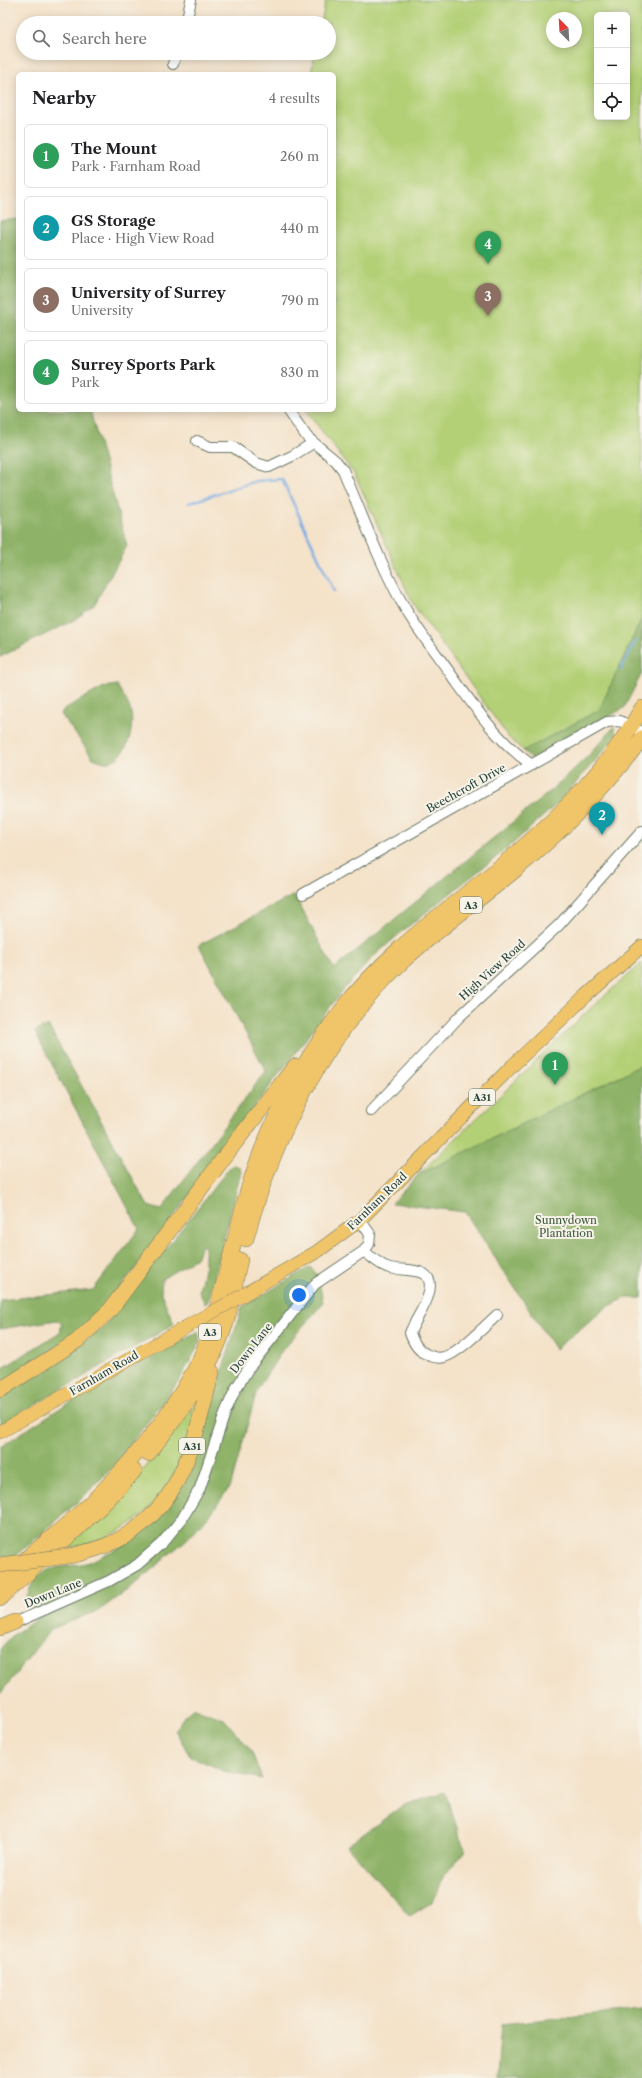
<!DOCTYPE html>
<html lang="en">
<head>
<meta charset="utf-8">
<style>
	:root { --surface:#fff; --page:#f6f6f6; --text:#202124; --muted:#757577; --line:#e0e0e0; --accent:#1a73e8 }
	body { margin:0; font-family:"Libre Caslon Text",serif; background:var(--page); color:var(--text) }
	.controls { position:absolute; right:12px; top:12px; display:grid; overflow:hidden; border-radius:6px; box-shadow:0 2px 10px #0003 }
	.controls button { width:36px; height:36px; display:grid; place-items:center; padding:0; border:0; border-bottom:1px solid var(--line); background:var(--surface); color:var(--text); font:20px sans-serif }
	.compass { position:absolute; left:546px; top:12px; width:36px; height:36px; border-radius:50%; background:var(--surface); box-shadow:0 2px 10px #0003; rotate:336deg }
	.you { position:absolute; left:299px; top:1295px; width:14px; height:14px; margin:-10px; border:3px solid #fff; border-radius:50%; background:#1a73e8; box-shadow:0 0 0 6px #1a73e833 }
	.badge { display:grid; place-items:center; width:26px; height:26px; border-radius:50%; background:var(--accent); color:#fff; font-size:13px; font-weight:700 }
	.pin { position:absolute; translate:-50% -33px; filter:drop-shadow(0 1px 2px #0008) }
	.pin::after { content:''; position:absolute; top:21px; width:14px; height:12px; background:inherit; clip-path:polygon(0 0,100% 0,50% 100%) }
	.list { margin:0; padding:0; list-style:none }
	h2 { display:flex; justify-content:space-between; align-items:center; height:52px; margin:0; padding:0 16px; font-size:17px }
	h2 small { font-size:13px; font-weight:400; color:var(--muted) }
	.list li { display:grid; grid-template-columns:26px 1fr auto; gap:12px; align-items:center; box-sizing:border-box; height:64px; margin:0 8px 8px; padding:0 8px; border:1px solid var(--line); border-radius:6px }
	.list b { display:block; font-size:15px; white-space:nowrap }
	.list p { margin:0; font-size:13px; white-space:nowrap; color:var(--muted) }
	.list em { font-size:13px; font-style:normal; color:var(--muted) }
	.icon { flex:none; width:22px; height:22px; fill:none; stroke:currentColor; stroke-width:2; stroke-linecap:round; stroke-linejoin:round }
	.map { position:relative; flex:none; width:642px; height:2078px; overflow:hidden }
	.search { position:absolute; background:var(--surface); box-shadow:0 2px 10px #0003; left:16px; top:16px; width:320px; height:44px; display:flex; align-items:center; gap:10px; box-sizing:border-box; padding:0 14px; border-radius:22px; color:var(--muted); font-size:15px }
	.panel { position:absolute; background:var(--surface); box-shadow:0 2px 10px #0003; left:16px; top:72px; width:320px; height:340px; border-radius:6px }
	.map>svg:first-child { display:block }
	.green { fill:#b3d076; stroke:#698655; fill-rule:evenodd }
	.forest { fill:#8eb267; stroke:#56784e }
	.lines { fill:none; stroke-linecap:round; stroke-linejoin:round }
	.stream { stroke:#75abe3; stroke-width:2.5 }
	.minor-casing { stroke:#6a7768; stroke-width:12 }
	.major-casing { stroke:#6a7768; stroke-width:14 }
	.highway-casing { stroke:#6a7768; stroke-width:16 }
	.minor { stroke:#fff; stroke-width:10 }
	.major { stroke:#f0c469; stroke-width:13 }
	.highway { stroke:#f0c469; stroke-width:15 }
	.major-bridge-casing { stroke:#6a7768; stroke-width:14; stroke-linecap:butt }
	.highway-bridge-casing { stroke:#6a7768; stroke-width:16; stroke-linecap:butt }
	.major-bridge { stroke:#f0c469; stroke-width:13 }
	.highway-bridge { stroke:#f0c469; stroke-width:15 }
	.labels { text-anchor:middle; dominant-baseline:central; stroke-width:4; stroke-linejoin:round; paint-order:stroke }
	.shield { fill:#f7f3e8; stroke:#60746a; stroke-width:1 }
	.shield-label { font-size:10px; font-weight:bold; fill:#1f3d34 }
	.street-label { font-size:11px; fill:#1f3d34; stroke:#f7f3e8 }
	.park-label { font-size:11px; fill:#3d5a41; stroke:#f7f3e8 }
</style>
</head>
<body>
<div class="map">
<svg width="642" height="2078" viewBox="0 0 642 2078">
	<rect width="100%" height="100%" fill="#f7f3e8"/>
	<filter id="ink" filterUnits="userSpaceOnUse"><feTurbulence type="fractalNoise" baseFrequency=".025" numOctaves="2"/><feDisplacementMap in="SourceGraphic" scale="8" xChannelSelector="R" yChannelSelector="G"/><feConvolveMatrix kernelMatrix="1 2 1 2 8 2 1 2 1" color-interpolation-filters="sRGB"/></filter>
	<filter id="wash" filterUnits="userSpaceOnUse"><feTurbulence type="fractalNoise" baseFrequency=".012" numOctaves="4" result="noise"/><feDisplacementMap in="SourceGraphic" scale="16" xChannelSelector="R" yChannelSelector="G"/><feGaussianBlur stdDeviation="0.9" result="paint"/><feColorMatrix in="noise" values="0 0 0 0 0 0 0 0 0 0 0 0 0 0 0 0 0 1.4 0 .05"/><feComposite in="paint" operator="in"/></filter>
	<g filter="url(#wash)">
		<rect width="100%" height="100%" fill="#f4e2c9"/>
		<path class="green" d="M326,0H642V656L621,702L525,752L509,738L413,604L355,475L306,410H334V74H311L315,53H329V23H321ZM597,15H627V117H597ZM552,18H576V42H552Z
			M642,963V1065L418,1175L593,1006Z
			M202,1392C180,1476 159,1531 65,1549L125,1492L189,1412Z"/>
		<path class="forest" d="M18,219V410H90L127,546L94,605L74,620L0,657V221Z
			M642,618V673L624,708L532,759L523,751L599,710Z
			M117,685C121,693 129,703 131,712C134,729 128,758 108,762C103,763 97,759 93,758L61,714L64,709L104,687Z
			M614,727L616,734L611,742L561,800L509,847L405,929L374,956L343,990L270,1086L135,1269L90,1323L0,1387V1370L60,1332L62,1324L57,1320L0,1329V1300L93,1290L139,1229L35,1032L48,1025L148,1206L161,1210L266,1071L199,945L294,895L334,969L553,789L589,755Z
			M642,1065V1298H626L607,1307L555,1349L465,1212L392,1203L418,1175Z
			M234,1165L240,1167L241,1172L208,1302L205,1304L199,1291L205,1265V1246H201L196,1258L162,1279L161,1293L174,1324L0,1425V1396L99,1331L106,1324L230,1167Z
			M310,1267L318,1275L323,1303L283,1349L257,1390L231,1485L212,1512L187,1539L129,1589L98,1611L51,1629L0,1694V1649L14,1634L39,1618L27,1597C29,1592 31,1584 34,1580C45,1565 70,1567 86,1563C93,1561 101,1556 108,1553C150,1533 172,1508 192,1467L242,1307Z
			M198,1331L200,1342L179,1381L113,1467L79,1501L17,1555L0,1557V1447L62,1407Z
			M194,1708L224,1719L251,1750L262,1779L224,1771L190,1756L175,1730L184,1716Z
			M445,1792L465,1852L444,1875L432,1902L410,1916L347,1846L402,1806Z
			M642,2009V2078H497L501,2024Z"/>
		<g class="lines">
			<path class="stream" d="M189,503L256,481L282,479L334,591
				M621,669L636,640"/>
		</g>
	</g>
	<g filter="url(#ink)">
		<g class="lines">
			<defs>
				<path id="minor" d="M186,23L191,0
					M173,64L177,53
					M288,410L307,437L336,461L343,470C362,515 382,569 406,610C421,635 439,657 455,680C478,712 499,742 532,765
					M197,441L210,447H233L256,463L269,467L292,456L313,443
					M303,894L607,722L620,721L642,732
					M371,1111L459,1017L559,925L642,831
					M364,1251C371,1257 381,1266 390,1268C407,1272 438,1265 428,1296C424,1309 415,1320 410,1333C413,1342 417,1350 426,1354C432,1357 438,1359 444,1357C458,1354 485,1326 497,1315
					M10,1625L109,1581L137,1565L162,1543L182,1519L200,1488L225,1413L235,1390L248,1369L315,1284L364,1251L369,1244L370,1234L360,1220"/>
				<path id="major" d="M243,1295L318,1251L360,1220L513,1065L586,996L642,946
					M0,1432L193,1323"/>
				<path id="highway" d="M246,1239C274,1135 324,1036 403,961C438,929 476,902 513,872C561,832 605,789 642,738
					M0,1390L77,1341L110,1310L235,1143L295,1066
					M148,1454C180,1414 210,1373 226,1323C232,1303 235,1281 240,1260
					M75,1555C89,1551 103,1548 116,1541C185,1506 194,1439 212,1372
					M0,1582C27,1556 57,1534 84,1509C124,1472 169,1418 195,1369C208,1345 214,1317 222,1290C230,1258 238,1226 247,1193C266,1128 300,1065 341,1011C389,948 455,905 514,855C564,812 610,765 642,708
					M0,1599C44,1555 94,1519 134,1471
					M0,1628L15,1622"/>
			</defs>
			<use href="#minor" class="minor-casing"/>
			<use href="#major" class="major-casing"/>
			<use href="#highway" class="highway-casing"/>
			<use href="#minor" class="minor"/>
			<use href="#major" class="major"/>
			<use href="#highway" class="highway"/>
			<defs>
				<path id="major-bridge" d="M193,1323L243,1295"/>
				<path id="highway-bridge" d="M0,1565L75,1555"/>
			</defs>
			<use href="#major-bridge" class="major-bridge-casing"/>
			<use href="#highway-bridge" class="highway-bridge-casing"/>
			<use href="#major-bridge" class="major-bridge"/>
			<use href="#highway-bridge" class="highway-bridge"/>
		</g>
	</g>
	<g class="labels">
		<g class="shield">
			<rect x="460" y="897" width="22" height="16" rx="3"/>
			<rect x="469" y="1089" width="26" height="16" rx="3"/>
			<rect x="199" y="1324" width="22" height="16" rx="3"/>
			<rect x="179" y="1438" width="26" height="16" rx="3"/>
		</g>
		<g class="shield-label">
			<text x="471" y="905">A3</text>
			<text x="482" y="1097">A31</text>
			<text x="210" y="1332">A3</text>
			<text x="192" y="1446">A31</text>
		</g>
		<g class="street-label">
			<text transform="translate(466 788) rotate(-29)">Beechcroft Drive</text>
			<text transform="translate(492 970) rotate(-42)">High View Road</text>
			<text transform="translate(377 1201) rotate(-44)">Farnham Road</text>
			<text transform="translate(251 1348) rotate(-52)">Down Lane</text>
			<text transform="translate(104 1373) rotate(-30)">Farnham Road</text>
			<text transform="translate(53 1593) rotate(-22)">Down Lane</text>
		</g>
		<g class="park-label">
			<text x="566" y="1220">Sunnydown<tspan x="566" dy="13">Plantation</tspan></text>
		</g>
	</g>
</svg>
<div class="controls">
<button>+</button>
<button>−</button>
<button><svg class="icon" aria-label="locate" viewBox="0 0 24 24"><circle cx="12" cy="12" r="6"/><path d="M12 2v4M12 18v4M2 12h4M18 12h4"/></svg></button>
</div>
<svg class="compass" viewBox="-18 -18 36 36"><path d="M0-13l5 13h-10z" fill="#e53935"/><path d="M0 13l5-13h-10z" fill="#757577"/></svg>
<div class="you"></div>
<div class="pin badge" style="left:555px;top:1085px;background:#2e9e5b">1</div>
<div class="pin badge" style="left:602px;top:835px;background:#0f9aa8">2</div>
<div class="pin badge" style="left:488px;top:316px;background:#8d6e63">3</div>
<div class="pin badge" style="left:488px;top:264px;background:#2e9e5b">4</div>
<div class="search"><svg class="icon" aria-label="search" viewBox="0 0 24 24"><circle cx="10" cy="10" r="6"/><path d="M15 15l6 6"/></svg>Search here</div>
<section class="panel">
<h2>Nearby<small>4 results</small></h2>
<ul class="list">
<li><span class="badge" style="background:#2e9e5b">1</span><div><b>The Mount</b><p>Park · Farnham Road</p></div><em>260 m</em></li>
<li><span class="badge" style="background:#0f9aa8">2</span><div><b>GS Storage</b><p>Place · High View Road</p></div><em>440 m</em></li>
<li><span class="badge" style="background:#8d6e63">3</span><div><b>University of Surrey</b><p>University</p></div><em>790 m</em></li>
<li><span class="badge" style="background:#2e9e5b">4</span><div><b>Surrey Sports Park</b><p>Park</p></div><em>830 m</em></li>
</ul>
</section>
</div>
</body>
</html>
